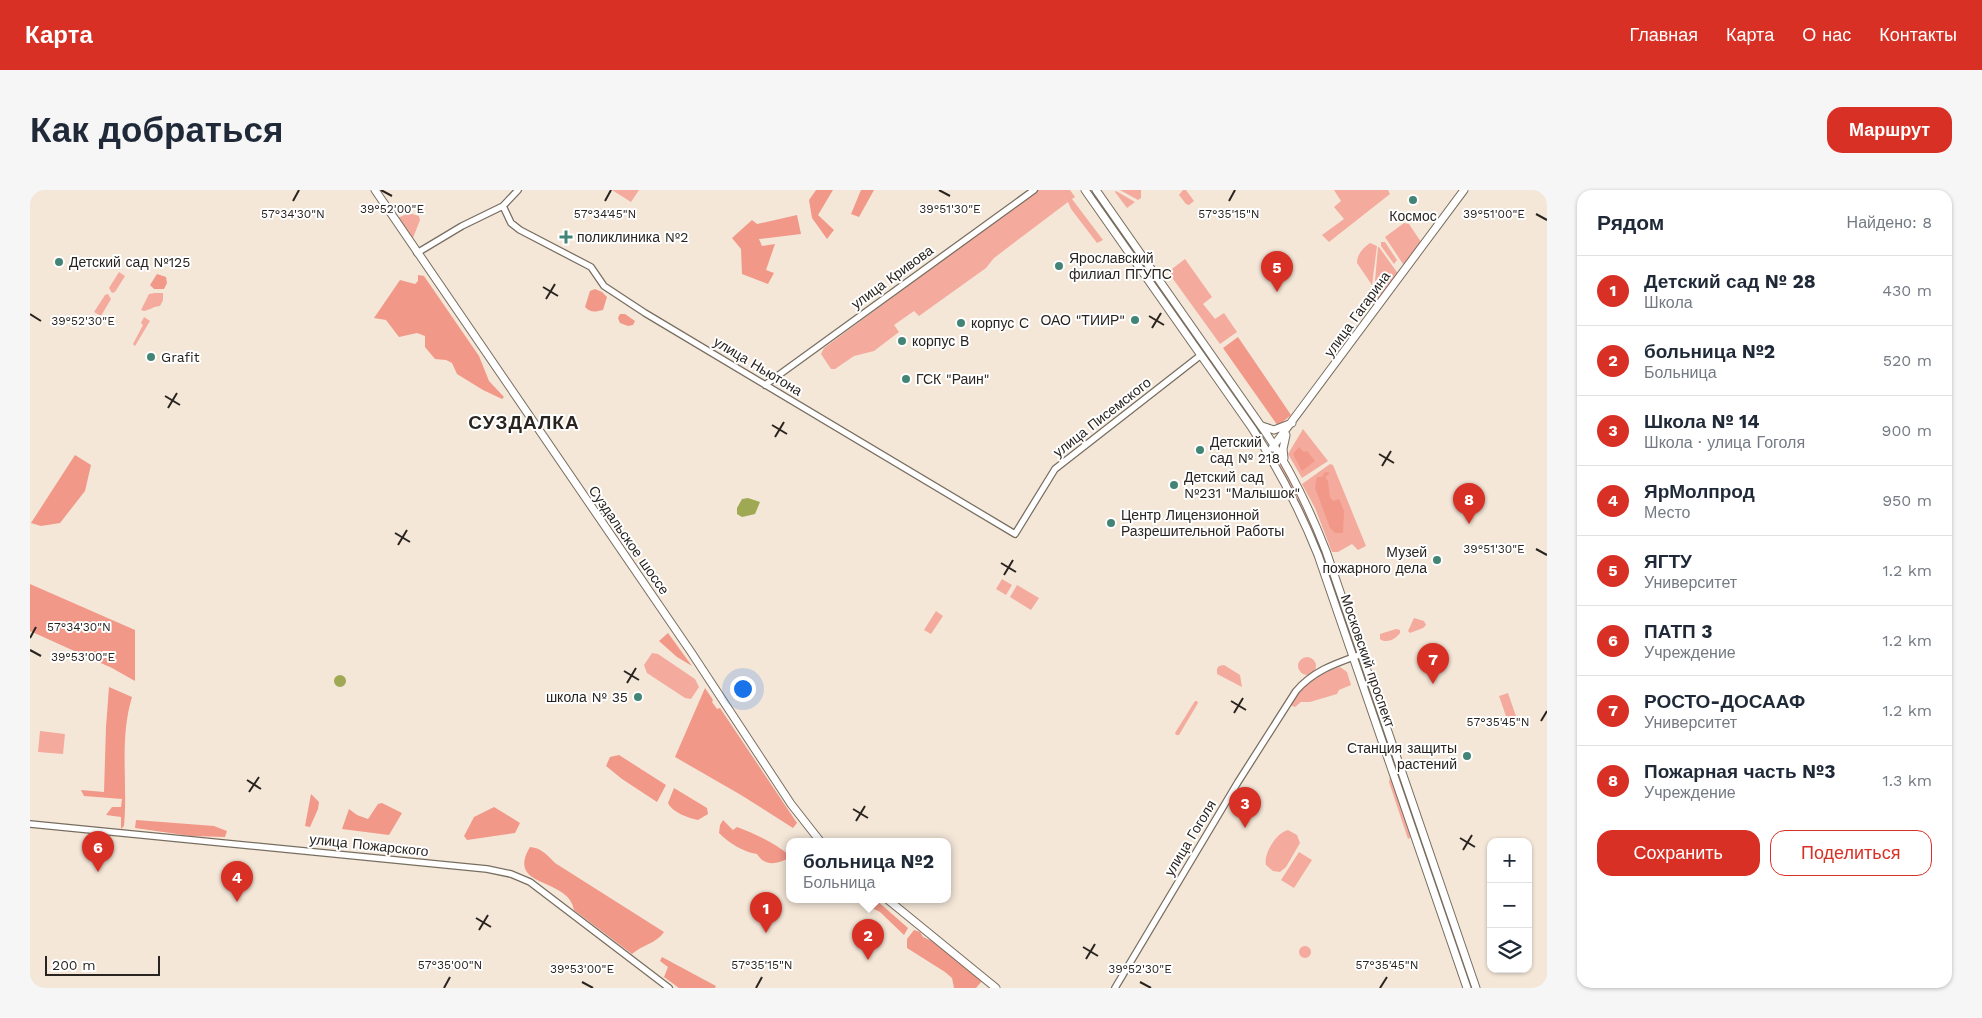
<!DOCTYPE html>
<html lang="ru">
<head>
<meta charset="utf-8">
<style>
	:root { --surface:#fff; --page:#f6f6f7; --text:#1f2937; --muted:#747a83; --line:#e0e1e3; --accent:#d93025 }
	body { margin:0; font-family:"Work Sans",sans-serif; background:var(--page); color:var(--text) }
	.controls { position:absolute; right:15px; bottom:15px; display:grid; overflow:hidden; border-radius:10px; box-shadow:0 1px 4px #0004 }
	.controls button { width:45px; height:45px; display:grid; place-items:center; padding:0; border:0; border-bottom:1px solid var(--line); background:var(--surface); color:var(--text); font:25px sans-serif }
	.scale { position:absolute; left:15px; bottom:12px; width:115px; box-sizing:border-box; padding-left:5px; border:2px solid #29241f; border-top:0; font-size:14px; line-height:18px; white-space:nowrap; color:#29241f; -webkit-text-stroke:4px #fff; paint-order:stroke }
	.you { position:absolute; left:712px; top:498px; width:18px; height:18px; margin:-12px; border:4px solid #fff; border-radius:50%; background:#1a73e8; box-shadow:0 0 0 8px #1a73e833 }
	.badge { display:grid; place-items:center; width:32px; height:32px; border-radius:50%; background:var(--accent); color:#fff; font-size:16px; font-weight:700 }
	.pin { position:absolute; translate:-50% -41px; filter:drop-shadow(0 1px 2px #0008) }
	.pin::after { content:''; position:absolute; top:26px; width:18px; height:15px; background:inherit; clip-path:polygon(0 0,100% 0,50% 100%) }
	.popup { position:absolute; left:756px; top:648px; width:165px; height:65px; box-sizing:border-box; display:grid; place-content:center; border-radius:10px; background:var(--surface); filter:drop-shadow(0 1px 4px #0005); font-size:16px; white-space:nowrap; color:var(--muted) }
	.popup b { font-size:19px; color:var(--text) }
	.popup::after { content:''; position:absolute; left:50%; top:100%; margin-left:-10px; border:10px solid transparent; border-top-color:var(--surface) }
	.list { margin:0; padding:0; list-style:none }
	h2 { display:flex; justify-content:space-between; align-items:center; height:65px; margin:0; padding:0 20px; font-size:21px }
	h2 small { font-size:16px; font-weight:400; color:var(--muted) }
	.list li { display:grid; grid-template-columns:32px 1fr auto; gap:15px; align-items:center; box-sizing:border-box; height:70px; padding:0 20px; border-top:1px solid var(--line) }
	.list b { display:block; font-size:19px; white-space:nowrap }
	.list p { margin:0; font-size:16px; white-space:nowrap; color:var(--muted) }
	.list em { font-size:16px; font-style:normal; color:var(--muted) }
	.actions { display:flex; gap:10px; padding:15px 20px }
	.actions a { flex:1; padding:11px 0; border:1px solid var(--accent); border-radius:15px; text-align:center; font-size:18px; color:var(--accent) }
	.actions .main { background:var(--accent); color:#fff }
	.icon { flex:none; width:28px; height:28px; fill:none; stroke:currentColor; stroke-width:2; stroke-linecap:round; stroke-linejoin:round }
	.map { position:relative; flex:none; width:1517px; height:798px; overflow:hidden; border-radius:15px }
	header { display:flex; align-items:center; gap:30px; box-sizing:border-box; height:70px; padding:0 25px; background:var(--accent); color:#fff }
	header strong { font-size:24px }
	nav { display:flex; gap:28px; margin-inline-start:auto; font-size:18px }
	.intro { display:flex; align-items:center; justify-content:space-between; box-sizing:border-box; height:120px; padding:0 30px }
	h1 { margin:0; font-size:35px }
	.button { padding:12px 22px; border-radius:15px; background:var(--accent); color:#fff; font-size:18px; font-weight:700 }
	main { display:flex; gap:30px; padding:0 30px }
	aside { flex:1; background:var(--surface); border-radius:15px; box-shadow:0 1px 4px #0004 }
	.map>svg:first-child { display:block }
	.green { fill:#f4ab9d }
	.forest { fill:#f29888 }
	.water { fill:#9fa953 }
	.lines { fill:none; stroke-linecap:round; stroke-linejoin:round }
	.minor-casing { stroke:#786e60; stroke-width:8 }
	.major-casing { stroke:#786e60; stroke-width:9 }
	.minor { stroke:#fff; stroke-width:5.5 }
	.major { stroke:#fff; stroke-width:7 }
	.ticks { fill:none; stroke:#29241f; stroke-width:2 }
	.poi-dot { fill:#428576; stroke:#fff; stroke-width:2 }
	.labels { text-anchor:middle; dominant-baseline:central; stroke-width:4; stroke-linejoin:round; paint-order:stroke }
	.poi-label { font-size:14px; fill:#29241f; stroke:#fff; text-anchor:start }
	.street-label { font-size:14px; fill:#29241f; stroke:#fff }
	.district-label { font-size:19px; font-weight:bold; letter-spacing:1px; fill:#29241f; stroke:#fff }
	.ticks-label { font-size:12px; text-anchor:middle; fill:#29241f; stroke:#fff; stroke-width:4; stroke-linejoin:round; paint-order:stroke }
</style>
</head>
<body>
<header>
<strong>Карта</strong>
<nav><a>Главная</a><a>Карта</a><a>О нас</a><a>Контакты</a></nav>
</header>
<div class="intro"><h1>Как добраться</h1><a class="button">Маршрут</a></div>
<main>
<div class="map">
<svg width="1517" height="798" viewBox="0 0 1517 798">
	<rect width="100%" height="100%" fill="#f4e7d8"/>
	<path class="green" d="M582,0H609L601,12Z
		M1007,0H1040L1045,7L1042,9L1073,50L1067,53L1041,19L1038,12L964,68L956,78L889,126L884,121L864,135L869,142L844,161L824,166L805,179H801L791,164L794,158Z
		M1059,0H1062L1226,235L1225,236Z
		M1090,0H1111V8L1108,10Z
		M1153,0H1156L1164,11L1159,15L1156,14L1149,5Z
		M1304,0H1358L1360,4L1299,52L1292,45L1314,29L1304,17L1311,11Z
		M1086,1L1105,12L1097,18L1085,2Z
		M379,23L389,26L390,30L383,48L381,49L368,28Z
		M1374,33L1379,34L1391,52L1390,56L1375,77L1355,47Z
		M1351,52H1355L1367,70L1364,74L1351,56Z
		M1340,53L1347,56L1342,95L1327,73C1327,64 1333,58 1340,53Z
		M1348,57H1349L1369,85L1351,110L1344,105V102Z
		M1155,69L1182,107L1173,114L1185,129L1194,123L1207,142L1190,154L1138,82Z
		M89,82L95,86L85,102L82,103L79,98Z
		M125,103H133V110L130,116C124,116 120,120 114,121L111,120L119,104Z
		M78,104L81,109L71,126L64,122L75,105Z
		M114,127L120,131L105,156L103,154L113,135L111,133Z
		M1273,239L1298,271L1272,288L1258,264Z
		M1245,265L1258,287L1283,339L1325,454L1324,455L1287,352Z
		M1300,274L1303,275L1336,356L1328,360L1322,354L1308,362H1302L1285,318L1272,294Z
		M972,389L982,395L976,405L966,399Z
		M987,395L1009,408L1001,420L980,407Z
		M906,421L913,426L901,444L894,440Z
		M1384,428L1394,431L1396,435L1393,438L1380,443L1378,441Z
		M1366,439L1370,440V443C1366,449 1356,454 1350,449V444Z
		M622,463L628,464L665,489L669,497L661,509L655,508L617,483L614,475Z
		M1268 476a9 9 0 1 1 18 0a9 9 0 1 1-18 0Z
		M1194,475L1210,485L1212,497L1187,484V479L1189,476Z
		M1332,475L1391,649H1390L1330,476Z
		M1310,477L1317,482L1321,495L1309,500L1307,504L1280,512H1271L1265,517L1260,515C1273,495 1288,484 1310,477Z
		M1478,503L1487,529L1478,532L1469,506Z
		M1165,511H1167L1168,513L1149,545H1146L1145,543Z
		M10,541L35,544L33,564L8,562Z
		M1361,582L1382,647L1378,649L1359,592Z
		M1258,640L1267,645L1270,653L1256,677L1250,682L1243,681L1236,675C1233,664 1247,642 1258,640Z
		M1392,651L1442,798H1440L1390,652Z
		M1269,662L1282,670L1264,698L1251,690Z
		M1269 762a6 6 0 1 1 12 0a6 6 0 1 1-12 0Z"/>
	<path class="forest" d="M786,0H803L788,25L804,40L797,49L782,28L779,10Z
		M831,0H844L829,27L821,24Z
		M767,25L771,44L729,49L732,56L745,54L736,80L744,83L738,94L712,84L711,59L702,48L722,30L727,34Z
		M127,84L136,87L137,93L134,99H124L120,95Z
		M388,85L394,86L449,166L459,191L474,207L472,209L453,200L427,184L422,173L416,170L405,169L395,157V146L387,143L369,147L356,130L344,128L370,90L385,94L388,91Z
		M565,99L572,102L577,107L573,120C565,122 561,123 555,117L560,101Z
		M590,124H595L605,131L603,135L598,136L590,133L588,128Z
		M1208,147L1261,225L1248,236L1193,158Z
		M1269,257L1274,262L1277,261L1285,271L1272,281L1263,264Z
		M45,265L61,275L55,301L30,333L11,336L1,333Z
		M1295,282L1300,283L1295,287L1298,291L1300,307L1303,311L1309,309L1314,321L1313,343H1305L1300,338L1285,298L1287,287H1292Z
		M0,394L105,440V491L82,478L0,441Z
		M638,443L662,476L647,467L629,451Z
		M79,497L102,507C89,550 98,593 94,636L91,639V627L76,625L82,617H91L92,609L54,606L51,600L74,602L76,537Z
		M675,498L683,510L682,512L687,519L690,518L767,633L763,638L711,605L645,567Z
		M589,565L636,595L627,612L592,589L576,576L580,567Z
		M644,598L677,618L678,624L668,630C658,628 642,622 638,613Z
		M281,604L289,612L288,619L280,637L275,636Z
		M352,613L372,623L359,645L312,639L319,619L327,625L338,629L348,614Z
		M464,617L490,633L485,643L437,650L434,646L444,627Z
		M106,630L184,636L197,641L195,647L161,646L105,638Z
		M693,630L703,640L707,637C724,643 746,654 759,665V668C747,674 735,677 727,664C713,662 699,653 689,643L690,635Z
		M500,657C512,658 517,665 525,673L634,742C627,753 612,755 602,764L544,720C539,687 475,699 500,657Z
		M838,709H845L878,738L874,745L850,722L842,718L840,719Z
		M884,740L890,742L893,747L902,751L952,791L946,798H924L922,788L915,782L877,758V749Z
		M632,767L686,796L685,798H649L634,787L638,777L630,771Z"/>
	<path class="water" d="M718,308L730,312L725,324L712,327L707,324V318L712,309Z
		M304 491a6 6 0 1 1 12 0a6 6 0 1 1-12 0Z"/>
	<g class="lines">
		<defs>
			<path id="minor" d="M473,16L481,33L490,40L561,77L574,96L615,123L985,344L1025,279L1171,165
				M387,63L432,36L473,16L488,0
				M735,195L1004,0
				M0,634L457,679L481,684L500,692L639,798
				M1085,798L1208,592L1266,501C1284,480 1307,473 1332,464"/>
			<path id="major" d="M345,0L661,462L761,614L790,651
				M1055,0L1222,238C1248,278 1270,320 1288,365L1437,798
				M1066,0L1236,243C1261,280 1280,320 1296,361L1446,798
				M1232,236L1244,240L1262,233
				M1242,258L1434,0
				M1254,268L1253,259L1256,245
				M857,709L966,798"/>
		</defs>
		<use href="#minor" class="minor-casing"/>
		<use href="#major" class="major-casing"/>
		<use href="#minor" class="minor"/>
		<use href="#major" class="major"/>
	</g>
	<path class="ticks" d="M351,0L362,6M909,0L920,6M263,11L269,0M575,11L581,0M1199,11L1205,0M1506,24L1517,30M513,97L528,106M516,109L525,94M0,124L11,131M1119,126L1134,135M1122,138L1131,123M135,206L150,215M138,218L147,203M742,235L757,244M745,247L754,232M1349,264L1364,273M1352,276L1361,261M365,343L380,352M368,355L377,340M1506,359L1517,365M971,373L986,382M974,385L983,370M0,448L6,437M0,460L11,466M594,481L609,490M597,493L606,478M1201,511L1216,520M1204,523L1213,508M1511,531L1517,521M217,590L231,599M219,602L229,587M823,619L838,628M826,631L835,616M1430,648L1445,657M1433,660L1442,645M446,728L461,737M449,740L458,725M1053,757L1068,766M1056,769L1065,754M552,792L563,798M1110,792L1121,798M414,798L420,787M726,798L732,787M1350,798L1357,787"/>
	<g class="poi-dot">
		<circle cx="1383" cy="10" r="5"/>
		<path d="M533.5 39.5h5v5h5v5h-5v5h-5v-5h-5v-5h5z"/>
		<circle cx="29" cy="72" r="5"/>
		<circle cx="1029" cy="76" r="5"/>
		<circle cx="1105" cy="130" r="5"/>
		<circle cx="931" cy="133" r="5"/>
		<circle cx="872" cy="151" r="5"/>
		<circle cx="121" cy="167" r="5"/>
		<circle cx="876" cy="189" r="5"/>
		<circle cx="1170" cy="260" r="5"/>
		<circle cx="1144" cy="295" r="5"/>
		<circle cx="1081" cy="333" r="5"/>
		<circle cx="1407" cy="370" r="5"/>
		<circle cx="608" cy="507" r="5"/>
		<circle cx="1437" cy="566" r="5"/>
	</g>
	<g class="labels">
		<g class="poi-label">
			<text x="1383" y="26" text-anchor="middle">Космос</text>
			<text x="547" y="47">поликлиника №2</text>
			<text x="1039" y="68">Ярославский<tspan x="1039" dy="16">филиал ПГУПС</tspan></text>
			<text x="39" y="72">Детский сад №125</text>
			<text x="1095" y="130" text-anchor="end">ОАО "ТИИР"</text>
			<text x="941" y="133">корпус С</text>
			<text x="882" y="151">корпус В</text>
			<text x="131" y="167">Grafit</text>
			<text x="886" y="189">ГСК "Раин"</text>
			<text x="1180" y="252">Детский<tspan x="1180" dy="16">сад № 218</tspan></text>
			<text x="1154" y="287">Детский сад<tspan x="1154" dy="16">№231 "Малышок"</tspan></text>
			<text x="1091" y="325">Центр Лицензионной<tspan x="1091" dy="16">Разрешительной Работы</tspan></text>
			<text x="1397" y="362" text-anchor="end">Музей<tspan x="1397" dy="16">пожарного дела</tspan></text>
			<text x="598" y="507" text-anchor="end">школа № 35</text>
			<text x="1427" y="558" text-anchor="end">Станция защиты<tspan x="1427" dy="16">растений</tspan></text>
		</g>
		<g class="street-label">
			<text transform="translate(862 87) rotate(-36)">улица Кривова</text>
			<text transform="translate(1327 124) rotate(-54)">улица Гагарина</text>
			<text transform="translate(728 176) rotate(31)">улица Ньютона</text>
			<text transform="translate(1072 227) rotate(-38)">улица Писемского</text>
			<text transform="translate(599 350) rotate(55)">Суздальское шоссе</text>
			<text transform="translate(1338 471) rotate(71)">Московский проспект</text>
			<text transform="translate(1160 648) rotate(-59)">улица Гоголя</text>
			<text transform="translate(339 655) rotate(6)">улица Пожарского</text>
		</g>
		<g class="district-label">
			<text x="494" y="232">СУЗДАЛКА</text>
		</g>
	</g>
	<g class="ticks-label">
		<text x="362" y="23">39°52'00"E</text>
		<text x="920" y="23">39°51'30"E</text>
		<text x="575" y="28">57°34'45"N</text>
		<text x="1199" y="28">57°35'15"N</text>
		<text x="263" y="28">57°34'30"N</text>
		<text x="1464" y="28">39°51'00"E</text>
		<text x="53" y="135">39°52'30"E</text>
		<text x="1464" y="363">39°51'30"E</text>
		<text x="49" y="441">57°34'30"N</text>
		<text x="53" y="471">39°53'00"E</text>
		<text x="1468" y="536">57°35'45"N</text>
		<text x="420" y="779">57°35'00"N</text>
		<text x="732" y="779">57°35'15"N</text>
		<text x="1357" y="779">57°35'45"N</text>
		<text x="552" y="783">39°53'00"E</text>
		<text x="1110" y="783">39°52'30"E</text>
	</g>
</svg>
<div class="controls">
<button>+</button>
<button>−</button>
<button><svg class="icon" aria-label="layers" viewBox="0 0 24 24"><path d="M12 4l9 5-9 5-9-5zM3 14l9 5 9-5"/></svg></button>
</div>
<div class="scale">200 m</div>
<div class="you"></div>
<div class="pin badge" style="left:736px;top:743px">1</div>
<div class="pin badge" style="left:838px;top:770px">2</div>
<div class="popup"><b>больница №2</b>Больница</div>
<div class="pin badge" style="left:1215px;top:638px">3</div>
<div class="pin badge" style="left:207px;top:712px">4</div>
<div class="pin badge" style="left:1247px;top:102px">5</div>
<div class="pin badge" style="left:68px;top:682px">6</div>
<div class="pin badge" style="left:1403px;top:494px">7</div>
<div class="pin badge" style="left:1439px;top:334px">8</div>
</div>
<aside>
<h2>Рядом<small>Найдено: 8</small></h2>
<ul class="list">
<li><span class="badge">1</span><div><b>Детский сад № 28</b><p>Школа</p></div><em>430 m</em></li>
<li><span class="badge">2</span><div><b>больница №2</b><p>Больница</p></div><em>520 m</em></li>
<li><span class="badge">3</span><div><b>Школа № 14</b><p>Школа · улица Гоголя</p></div><em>900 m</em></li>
<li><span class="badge">4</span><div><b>ЯрМолпрод</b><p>Место</p></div><em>950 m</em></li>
<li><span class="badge">5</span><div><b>ЯГТУ</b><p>Университет</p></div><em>1.2 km</em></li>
<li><span class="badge">6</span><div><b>ПАТП 3</b><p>Учреждение</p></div><em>1.2 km</em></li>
<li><span class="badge">7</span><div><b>РОСТО-ДОСААФ</b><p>Университет</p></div><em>1.2 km</em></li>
<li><span class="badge">8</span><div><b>Пожарная часть №3</b><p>Учреждение</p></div><em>1.3 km</em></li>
</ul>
<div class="actions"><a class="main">Сохранить</a><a>Поделиться</a></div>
</aside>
</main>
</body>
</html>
